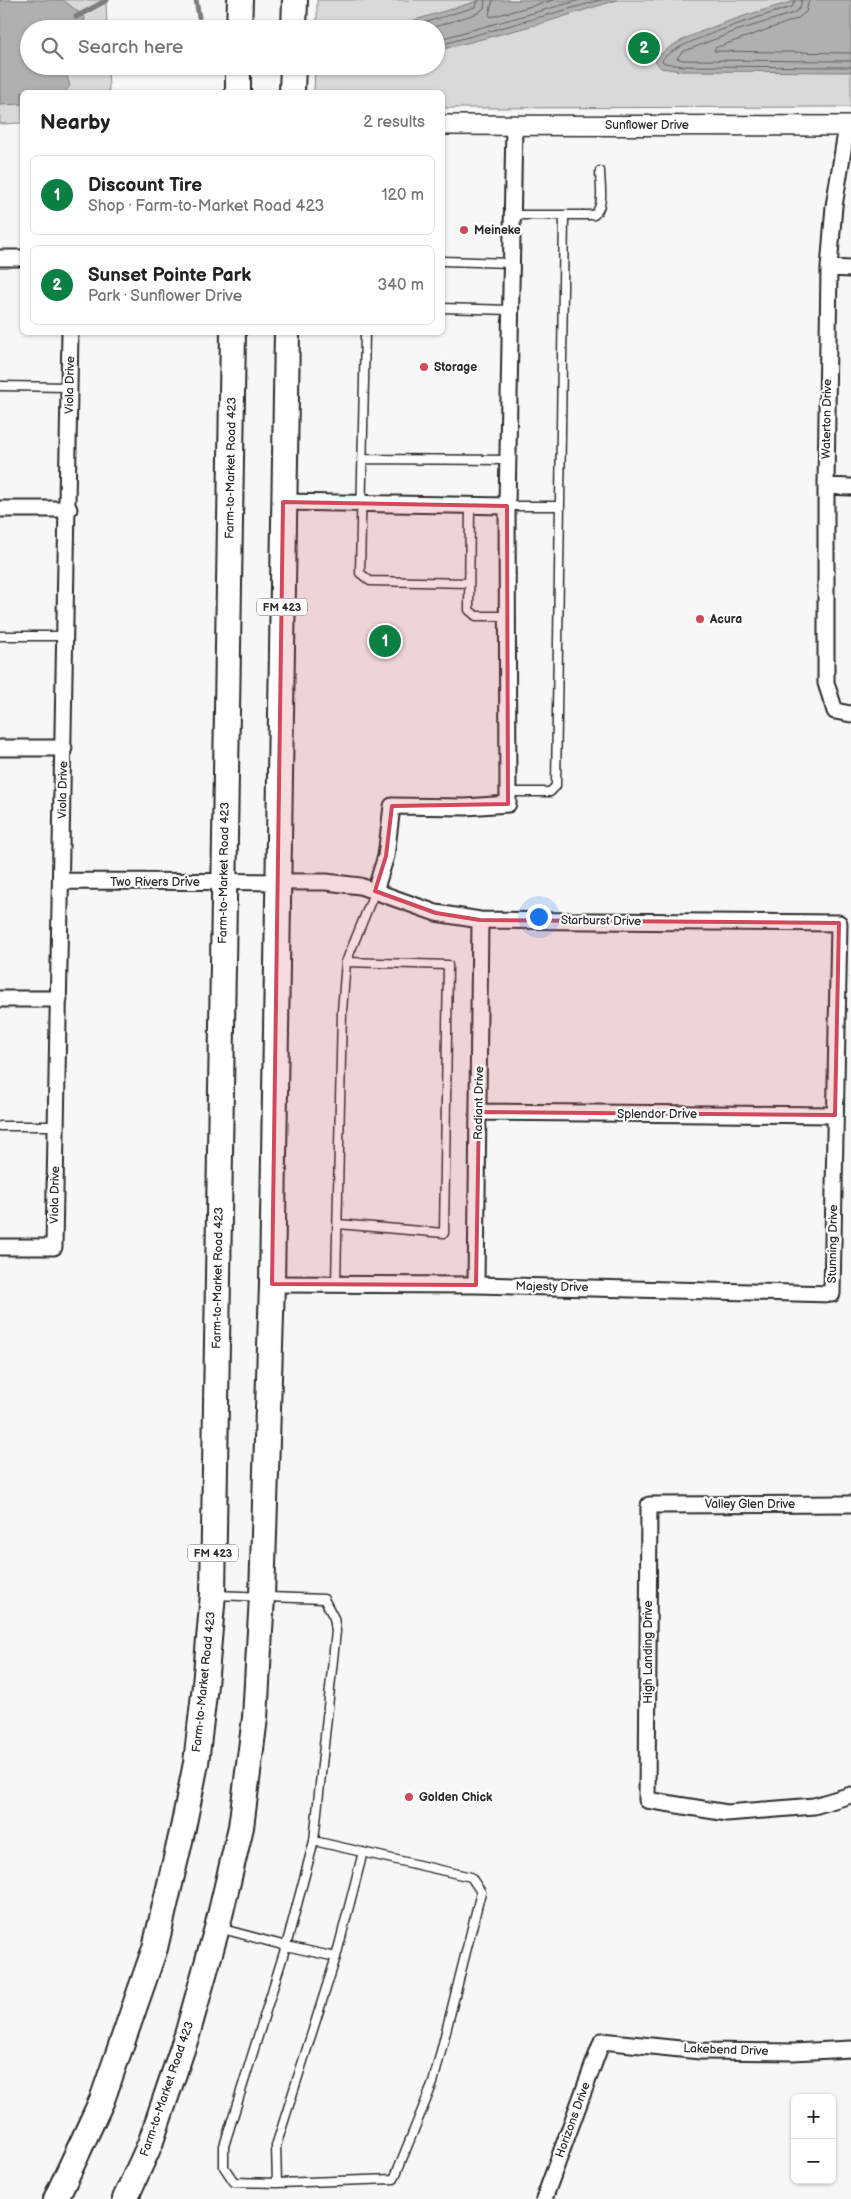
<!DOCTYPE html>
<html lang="en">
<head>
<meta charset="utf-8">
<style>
	:root { --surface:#fff; --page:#f2f2f2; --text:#222; --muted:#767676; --line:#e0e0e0; --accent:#0b8043 }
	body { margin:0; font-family:"Balsamiq Sans",sans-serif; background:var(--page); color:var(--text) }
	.controls { position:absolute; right:15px; bottom:15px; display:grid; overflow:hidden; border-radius:8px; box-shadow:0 1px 4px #0004 }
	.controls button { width:45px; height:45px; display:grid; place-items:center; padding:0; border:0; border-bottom:1px solid var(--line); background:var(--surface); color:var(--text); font:25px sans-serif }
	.you { position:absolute; left:538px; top:916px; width:18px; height:18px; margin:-12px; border:4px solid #fff; border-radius:50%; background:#1a73e8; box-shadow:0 0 0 8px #1a73e833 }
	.badge { display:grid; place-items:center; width:32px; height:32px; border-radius:50%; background:var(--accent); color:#fff; font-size:16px; font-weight:700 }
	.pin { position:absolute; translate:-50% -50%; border:2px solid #fff; box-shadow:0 1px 5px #0006 }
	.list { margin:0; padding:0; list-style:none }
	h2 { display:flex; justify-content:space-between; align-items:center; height:65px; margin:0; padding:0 20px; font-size:21px }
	h2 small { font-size:16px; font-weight:400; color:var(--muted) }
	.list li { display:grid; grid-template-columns:32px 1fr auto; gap:15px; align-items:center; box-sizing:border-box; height:80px; margin:0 10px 10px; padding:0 10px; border:1px solid var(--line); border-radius:8px }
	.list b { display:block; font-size:19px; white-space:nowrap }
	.list p { margin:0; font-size:16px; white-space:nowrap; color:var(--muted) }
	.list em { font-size:16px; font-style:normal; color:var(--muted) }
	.icon { flex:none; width:28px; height:28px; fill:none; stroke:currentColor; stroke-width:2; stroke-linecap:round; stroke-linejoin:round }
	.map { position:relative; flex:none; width:851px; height:2199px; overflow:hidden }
	.search { position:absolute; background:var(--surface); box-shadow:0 1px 4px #0004; left:20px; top:20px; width:425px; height:55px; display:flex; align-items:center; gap:12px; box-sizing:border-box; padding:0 18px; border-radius:28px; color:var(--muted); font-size:19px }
	.panel { position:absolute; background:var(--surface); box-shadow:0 1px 4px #0004; left:20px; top:90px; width:425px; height:245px; border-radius:8px }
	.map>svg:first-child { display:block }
	.green { fill:#d9d9d9; stroke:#828282 }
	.water { fill:#b0b0b0; stroke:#7b7b7b }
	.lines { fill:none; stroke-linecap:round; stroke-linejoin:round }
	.shore { stroke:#606060; stroke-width:1 }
	.stream { stroke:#7b7b7b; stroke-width:5 }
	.service-casing { stroke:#2b2b2b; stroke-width:11 }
	.minor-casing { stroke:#2b2b2b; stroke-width:19 }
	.tertiary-casing { stroke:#2b2b2b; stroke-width:22 }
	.primary-casing { stroke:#2b2b2b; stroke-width:28 }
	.service { stroke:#fff; stroke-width:8 }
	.minor { stroke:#fff; stroke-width:15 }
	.tertiary { stroke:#fff; stroke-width:19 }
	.primary { stroke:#fff; stroke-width:24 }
	.marked { fill:#d1495b; fill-opacity:0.2; stroke:#d1495b; stroke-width:4; stroke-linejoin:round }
	.poi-dot { fill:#d1495b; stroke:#fff; stroke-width:2 }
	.labels { text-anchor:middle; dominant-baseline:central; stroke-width:4.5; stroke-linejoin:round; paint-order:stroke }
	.shield { fill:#fff; stroke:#6b6b6b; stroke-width:1 }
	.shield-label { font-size:11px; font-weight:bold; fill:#2b2b2b }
	.street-label { font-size:12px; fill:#2b2b2b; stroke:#fff }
	.poi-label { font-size:12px; font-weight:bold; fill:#2b2b2b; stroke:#fff; text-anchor:start }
</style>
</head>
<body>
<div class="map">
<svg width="851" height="2199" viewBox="0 0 851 2199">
	<rect width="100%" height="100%" fill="#f7f7f7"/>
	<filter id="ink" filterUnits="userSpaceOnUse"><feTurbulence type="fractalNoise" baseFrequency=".02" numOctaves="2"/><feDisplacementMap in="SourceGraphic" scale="10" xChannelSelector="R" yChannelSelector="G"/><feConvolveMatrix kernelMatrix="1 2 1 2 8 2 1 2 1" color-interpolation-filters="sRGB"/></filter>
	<g filter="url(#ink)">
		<path class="green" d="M0,0H106L107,29H29V66H108L109,92H22V123L0,124Z
			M317,0H851V107L443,108L442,92H314L315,66H436V29H317Z"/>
		<path class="water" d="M0,0H63L85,17L83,29H29V66H64L70,86L65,92H22V104L0,105Z
			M481,0H617L543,23L436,51V29H385Z
			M798,0H851V72L681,71L661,68L655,61C670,35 767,9 798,0Z"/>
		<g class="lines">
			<path class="shore" d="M493,0L489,14L491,17L554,0
				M795,0L792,7C771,13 666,45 662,61L664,63L682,66L851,67
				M802,0L800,8L794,13L736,31L682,52L677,58L682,60L851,61
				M809,0L806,12L797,19L715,48L714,51L851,53
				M404,29L475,7L479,0
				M428,29L478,13L484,8L485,0
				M436,40L580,0
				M436,46L601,0"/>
			<path class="stream" d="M196,0L199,17
				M76,17L107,0"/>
			<defs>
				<path id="service" d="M512,215H594C605,206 600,185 600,171
					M442,261L511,263
					M442,308L510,310
					M365,332L360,573L370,581L469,583
					M0,386L70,387
					M362,459L508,460
					M470,505L469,610L476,616H507
					M507,506H559
					M0,636H66
					M508,792H550L556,786L564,216
					M0,1126H56
					M338,1224L444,1233L448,965L346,962
					M336,1283L342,1011L346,962L375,891
					M215,1595L324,1599L334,1618L336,1631L314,1841
					M219,1928L286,1946L224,2146V2167L234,2182L277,2183L394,2179L433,2083L481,1892L471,1877L314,1841L286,1946L336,1957
					M277,2183L276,2146L336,1957L363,1852"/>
				<path id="minor" d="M847,126L834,206L829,268L826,486V683L835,711L851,714
					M0,258H22
					M829,268L851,269
					M826,486L851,487
					M283,502L507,506
					M0,509H69
					M0,748H64
					M61,881L326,882L360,886L436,913L480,920L839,923L832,1294L476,1285L272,1284
					M375,891L386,856L392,806L466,807L508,804L507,506L514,125
					M0,999H59
					M479,1112L835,1115
					M0,1247H54L70,332
					M476,1285L480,920
					M851,1504L649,1505L647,1800L727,1813L814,1806L851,1795
					M544,2199L602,2041L700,2051L793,2052L851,2049"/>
				<path id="tertiary" d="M442,125L851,126"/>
				<path id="primary" d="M239,29L240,0
					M294,29L295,0
					M238,92V66
					M292,92L293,66
					M56,2199L102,2100L155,1948L183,1828L196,1763L205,1685L213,1594L233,332
					M125,2199L150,2144L187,2035L217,1928L241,1827L255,1718L262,1596L272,1284L287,332"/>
			</defs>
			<use href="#service" class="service-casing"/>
			<use href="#minor" class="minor-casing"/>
			<use href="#tertiary" class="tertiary-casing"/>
			<use href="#primary" class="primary-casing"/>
			<use href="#service" class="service"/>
			<use href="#minor" class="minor"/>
			<use href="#tertiary" class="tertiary"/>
			<use href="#primary" class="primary"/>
		</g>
	</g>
	<path class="marked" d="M283,502L507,506L508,804L392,806L386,856L375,891L436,913L480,920L839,923L835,1115L479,1112L476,1285L272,1284Z"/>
	<g class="poi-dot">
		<circle cx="464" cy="230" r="5"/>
		<circle cx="424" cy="367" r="5"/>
		<circle cx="700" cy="619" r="5"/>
		<circle cx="409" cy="1797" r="5"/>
	</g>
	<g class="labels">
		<g class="shield">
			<rect x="257" y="598.5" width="50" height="17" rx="4"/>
			<rect x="188" y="1544.5" width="50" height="17" rx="4"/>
		</g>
		<g class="shield-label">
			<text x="282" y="607">FM 423</text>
			<text x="213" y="1553">FM 423</text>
		</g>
		<g class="street-label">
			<text x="647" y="125">Sunflower Drive</text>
			<text transform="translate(70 385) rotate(-89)">Viola Drive</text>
			<text transform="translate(827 419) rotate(-89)">Waterton Drive</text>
			<text transform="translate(231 468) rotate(-89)">Farm-to-Market Road 423</text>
			<text transform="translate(63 790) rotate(-89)">Viola Drive</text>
			<text transform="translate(224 873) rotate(-89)">Farm-to-Market Road 423</text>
			<text x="155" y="882">Two Rivers Drive</text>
			<text transform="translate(601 921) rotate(1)">Starburst Drive</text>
			<text transform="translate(479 1103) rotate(-89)">Radiant Drive</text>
			<text x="657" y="1114">Splendor Drive</text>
			<text transform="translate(55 1195) rotate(-89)">Viola Drive</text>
			<text transform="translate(833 1244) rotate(-89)">Stunning Drive</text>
			<text transform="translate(218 1278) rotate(-89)">Farm-to-Market Road 423</text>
			<text transform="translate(552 1287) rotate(1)">Majesty Drive</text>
			<text x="750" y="1504">Valley Glen Drive</text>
			<text transform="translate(648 1652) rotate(-90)">High Landing Drive</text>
			<text transform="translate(204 1682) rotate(-84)">Farm-to-Market Road 423</text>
			<text transform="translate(726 2050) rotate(2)">Lakebend Drive</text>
			<text transform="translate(167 2089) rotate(-71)">Farm-to-Market Road 423</text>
			<text transform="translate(573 2120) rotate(-70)">Horizons Drive</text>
		</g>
		<g class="poi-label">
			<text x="474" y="230">Meineke</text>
			<text x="434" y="367">Storage</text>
			<text x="710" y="619">Acura</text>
			<text x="419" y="1797">Golden Chick</text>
		</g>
	</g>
</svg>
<div class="controls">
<button>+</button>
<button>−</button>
</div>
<div class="you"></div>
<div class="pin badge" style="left:385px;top:641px">1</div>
<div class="pin badge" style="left:644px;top:48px">2</div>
<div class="search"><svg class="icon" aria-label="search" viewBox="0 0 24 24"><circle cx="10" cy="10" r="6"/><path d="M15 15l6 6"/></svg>Search here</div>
<section class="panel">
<h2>Nearby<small>2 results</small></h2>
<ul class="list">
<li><span class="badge">1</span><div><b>Discount Tire</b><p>Shop · Farm-to-Market Road 423</p></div><em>120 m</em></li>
<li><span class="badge">2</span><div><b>Sunset Pointe Park</b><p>Park · Sunflower Drive</p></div><em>340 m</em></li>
</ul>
</section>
</div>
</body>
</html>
